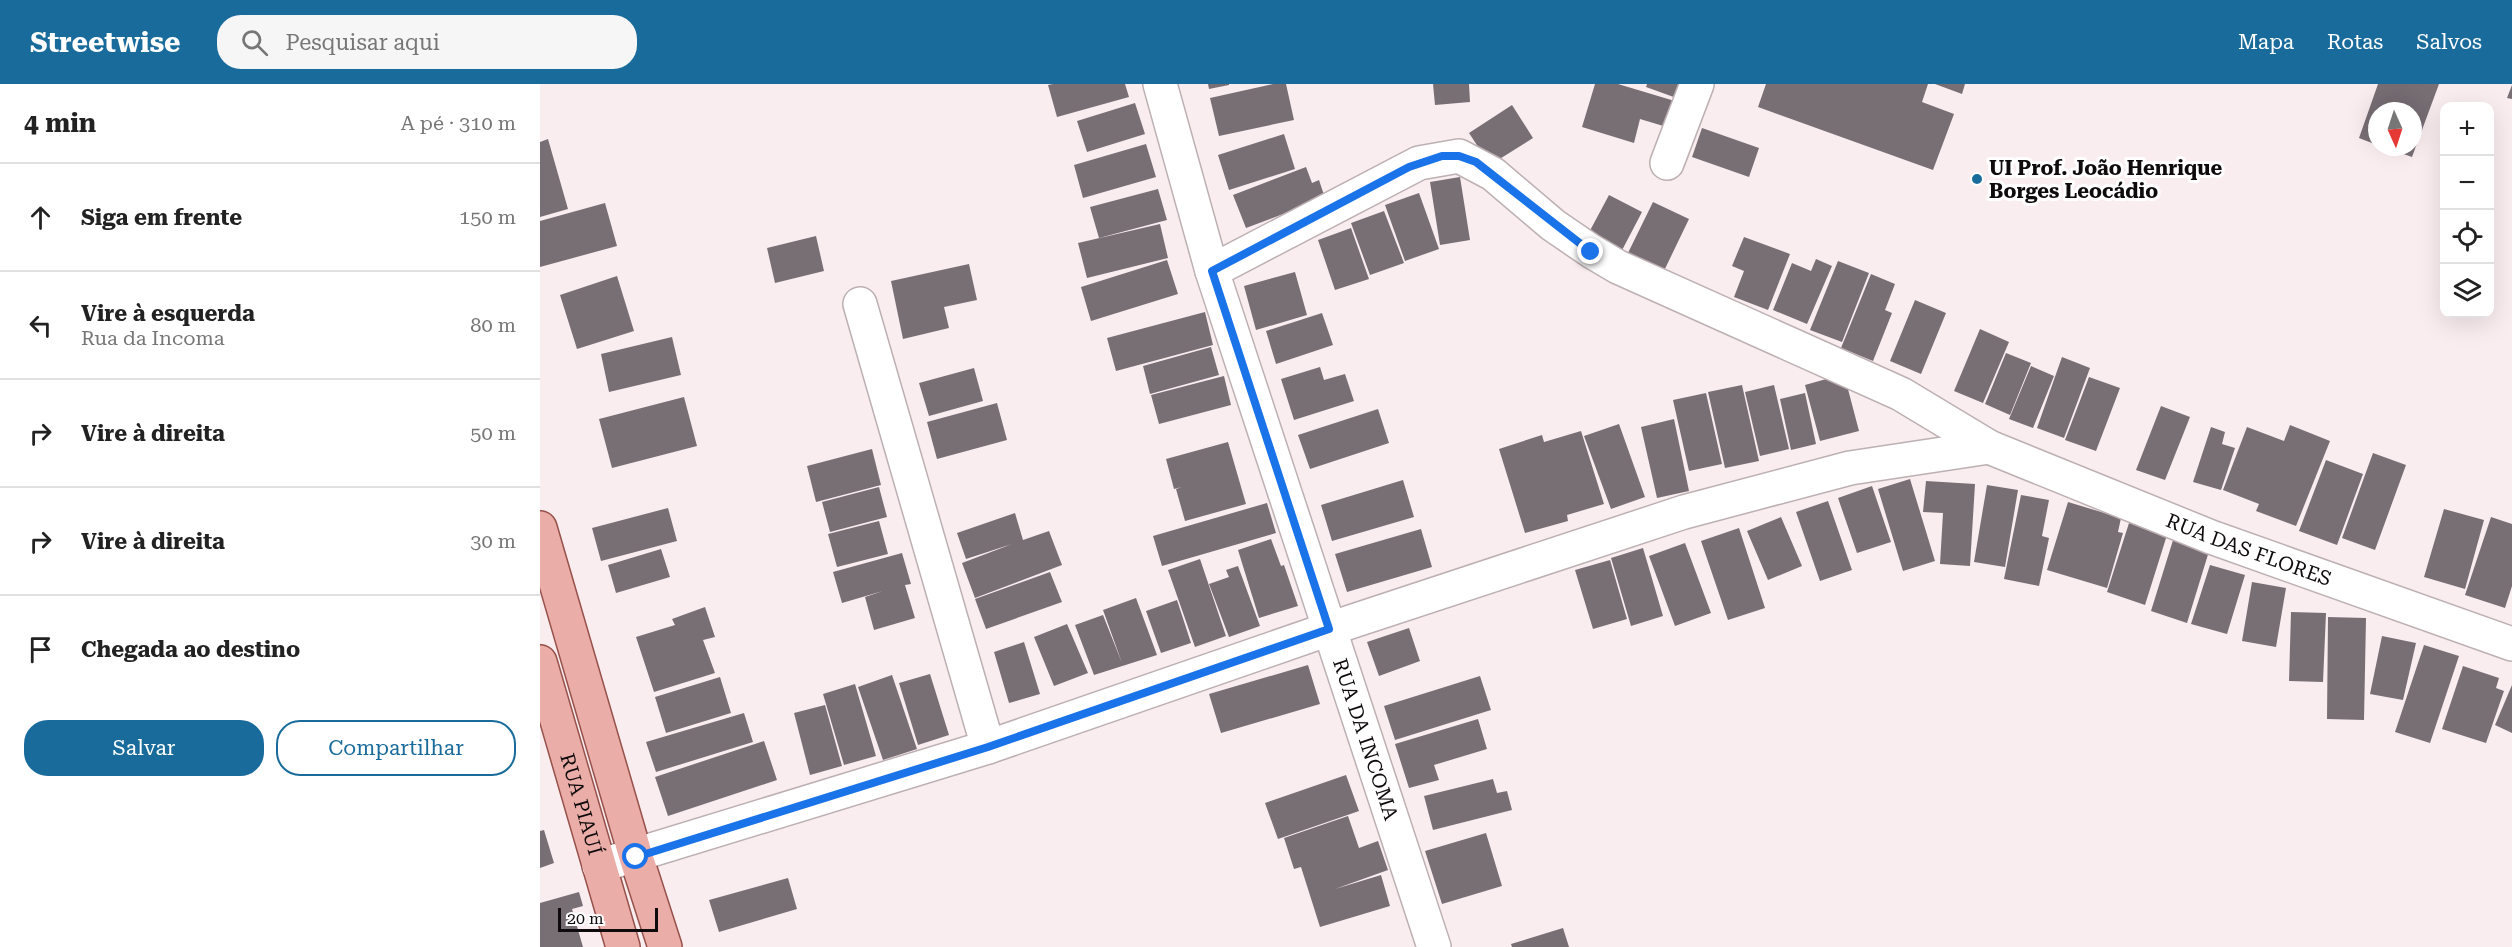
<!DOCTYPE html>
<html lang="pt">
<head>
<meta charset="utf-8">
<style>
	:root { --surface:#fff; --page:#f6f6f6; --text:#222; --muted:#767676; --line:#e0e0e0; --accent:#196b9c }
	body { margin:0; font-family:"Roboto Serif",serif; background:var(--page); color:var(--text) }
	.controls { position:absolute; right:18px; top:18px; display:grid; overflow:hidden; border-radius:12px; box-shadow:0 6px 24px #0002 }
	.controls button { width:54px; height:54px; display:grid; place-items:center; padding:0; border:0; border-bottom:2px solid var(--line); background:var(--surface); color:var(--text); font:30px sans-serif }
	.compass { position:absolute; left:1828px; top:18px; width:54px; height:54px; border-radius:50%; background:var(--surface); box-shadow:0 6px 24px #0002; rotate:177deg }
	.scale { position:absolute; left:18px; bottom:15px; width:100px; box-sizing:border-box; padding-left:6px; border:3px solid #0f0b0c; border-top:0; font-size:16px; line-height:21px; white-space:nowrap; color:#0f0b0c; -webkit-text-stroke:4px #fff; paint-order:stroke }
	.stop { position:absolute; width:18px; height:18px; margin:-14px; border:4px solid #1a73e8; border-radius:50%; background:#fff }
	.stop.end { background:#1a73e8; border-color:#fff; box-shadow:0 2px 6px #0008 }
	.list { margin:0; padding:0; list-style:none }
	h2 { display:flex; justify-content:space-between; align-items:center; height:78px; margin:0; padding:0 24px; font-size:26px }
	h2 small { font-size:20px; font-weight:400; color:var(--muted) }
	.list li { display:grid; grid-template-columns:39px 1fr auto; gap:18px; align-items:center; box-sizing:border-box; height:108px; padding:0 24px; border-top:2px solid var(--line) }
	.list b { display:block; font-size:22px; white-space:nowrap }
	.list p { margin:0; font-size:20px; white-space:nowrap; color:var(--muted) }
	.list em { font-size:20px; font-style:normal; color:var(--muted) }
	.actions { display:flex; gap:12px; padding:18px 24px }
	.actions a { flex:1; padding:14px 0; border:2px solid var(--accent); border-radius:24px; text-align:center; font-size:21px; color:var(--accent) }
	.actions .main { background:var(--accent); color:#fff }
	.icon { flex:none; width:33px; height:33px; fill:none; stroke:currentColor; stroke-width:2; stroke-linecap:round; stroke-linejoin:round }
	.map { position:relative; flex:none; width:1972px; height:863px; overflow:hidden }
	header { display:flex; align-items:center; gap:36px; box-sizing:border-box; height:84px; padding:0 30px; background:var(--accent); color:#fff }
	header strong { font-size:28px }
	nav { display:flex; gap:33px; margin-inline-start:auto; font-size:21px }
	.search { width:420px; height:54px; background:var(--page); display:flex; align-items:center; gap:15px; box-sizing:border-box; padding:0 21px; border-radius:24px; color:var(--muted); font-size:22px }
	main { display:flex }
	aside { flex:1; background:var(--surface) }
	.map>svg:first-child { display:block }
	.building { fill:#786f75 }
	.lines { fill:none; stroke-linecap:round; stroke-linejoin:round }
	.minor-casing { stroke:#bdb0b3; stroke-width:36 }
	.primary-casing { stroke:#96514a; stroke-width:36 }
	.minor { stroke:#fff; stroke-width:33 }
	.primary { stroke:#ebada7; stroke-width:33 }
	.route { stroke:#1a73e8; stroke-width:8 }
	.poi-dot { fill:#196b9c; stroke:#fff; stroke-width:2 }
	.labels { text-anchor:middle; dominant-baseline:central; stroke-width:6; stroke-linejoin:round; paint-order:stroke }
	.poi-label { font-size:20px; font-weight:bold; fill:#0f0b0c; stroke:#fff; text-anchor:start }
	.street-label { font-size:20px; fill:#0f0b0c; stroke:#fff }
</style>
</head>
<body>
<header>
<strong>Streetwise</strong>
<div class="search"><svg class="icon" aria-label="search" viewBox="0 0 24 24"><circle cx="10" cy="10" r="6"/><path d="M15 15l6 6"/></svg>Pesquisar aqui</div>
<nav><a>Mapa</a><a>Rotas</a><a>Salvos</a></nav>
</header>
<main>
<aside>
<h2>4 min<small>A pé · 310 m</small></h2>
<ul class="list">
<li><svg class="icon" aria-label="ahead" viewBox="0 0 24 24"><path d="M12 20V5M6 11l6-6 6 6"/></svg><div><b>Siga em frente</b></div><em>150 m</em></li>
<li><svg class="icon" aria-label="left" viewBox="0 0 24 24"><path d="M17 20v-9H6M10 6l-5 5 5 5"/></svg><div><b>Vire à esquerda</b><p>Rua da Incoma</p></div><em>80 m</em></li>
<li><svg class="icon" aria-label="right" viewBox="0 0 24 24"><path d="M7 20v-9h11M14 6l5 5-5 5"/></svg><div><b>Vire à direita</b></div><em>50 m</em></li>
<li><svg class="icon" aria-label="right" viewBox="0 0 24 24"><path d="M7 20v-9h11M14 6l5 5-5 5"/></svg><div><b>Vire à direita</b></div><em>30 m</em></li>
<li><svg class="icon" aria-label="arrive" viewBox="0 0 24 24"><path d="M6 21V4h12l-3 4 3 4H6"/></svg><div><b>Chegada ao destino</b></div></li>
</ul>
<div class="actions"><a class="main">Salvar</a><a>Compartilhar</a></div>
</aside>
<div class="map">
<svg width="1972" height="863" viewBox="0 0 1972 863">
	<rect width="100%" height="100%" fill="#faedf0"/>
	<path class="building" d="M513,0H585L589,13L517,33L508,1Z
		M668,0H689V1L669,5Z
		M733,0H746L754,36L679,52L670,14Z
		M893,0H929L930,18L895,21Z
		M1055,0H1078L1138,18L1130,44L1100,35L1094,59L1042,43Z
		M1107,0H1147L1142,16L1106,3Z
		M1226,0H1388L1382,18L1414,30L1393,86L1218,23Z
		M1395,0H1425L1422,10Z
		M1838,0H1899L1872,73L1844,63H1873V27H1837V61L1819,54Z
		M1972,1V15L1967,14Z
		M595,19L605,50L547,68L537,37Z
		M972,21L993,54L950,81L929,49Z
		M1162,44L1219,64L1209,93L1152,73Z
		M744,50L755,85L689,106L678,71Z
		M8,55L28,125L0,133V58Z
		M606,60L616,93L543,114L534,81Z
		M766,83L772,99L779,96L785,114L706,144L693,111Z
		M920,93L930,156L900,161L890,98Z
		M618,105L627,136L559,154L550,123Z
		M879,109L899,165L865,177L845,121Z
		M1069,111L1102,128L1079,172L1046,154Z
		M1113,118L1149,135L1122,191L1086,173Z
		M65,119L77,162L0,183V137Z
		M844,127L864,179L830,191L811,139Z
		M620,140L628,174L547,194L538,159Z
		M811,144L829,195L795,206L778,156Z
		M276,152L284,187L235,199L227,164Z
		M1204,153L1250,170L1228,226L1194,213L1204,187L1192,182Z
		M1276,175L1292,182L1267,240L1233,226L1252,179L1271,187Z
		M627,176L638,210L551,237L541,203Z
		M1298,177L1329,189L1302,258L1270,246Z
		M429,180L437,216L404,223L409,244L363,255L351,197Z
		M755,188L767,231L716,246L704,202Z
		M1331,190L1355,200L1345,226L1352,229L1333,277L1301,264Z
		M77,192L94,247L37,265L20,211Z
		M1375,216L1406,229L1381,290L1350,277Z
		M665,228L673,261L576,287L567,254Z
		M782,229L793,261L736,280L726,247Z
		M1440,245L1469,258L1443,319L1414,307Z
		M132,253L141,291L69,308L61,270Z
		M671,263L679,291L610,310L603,282Z
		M1466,269L1491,279L1470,331L1445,320Z
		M1522,273L1550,284L1524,354L1497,344Z
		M1491,282L1514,292L1493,344L1469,335Z
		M780,283L784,296L805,290L814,317L754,336L741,295Z
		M434,284L443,317L389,332L379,299Z
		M1304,290L1319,347L1280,357L1265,301Z
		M684,292L691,321L619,340L611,311Z
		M1549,293L1580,304L1556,367L1525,356Z
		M1202,301L1219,377L1185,384L1168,308Z
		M1234,301L1249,365L1220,372L1205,308Z
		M1166,309L1182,380L1149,387L1133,316Z
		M1265,309L1276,360L1251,366L1240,315Z
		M144,313L157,362L72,384L59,335Z
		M457,319L467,356L397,375L387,338Z
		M1621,322L1650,333L1625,396L1596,386Z
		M838,325L849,359L770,385L758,351Z
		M1134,335L1149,407L1117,414L1101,343Z
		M1079,340L1105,413L1071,425L1044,352Z
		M1750,341L1790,357L1756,442L1716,427L1719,420L1683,406L1707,343L1744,357Z
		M1671,343L1685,348L1682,360L1695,364L1681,406L1653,398Z
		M1041,347L1064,420L1027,431L1028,437L985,449L959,365L1002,351L1004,358Z
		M688,358L706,420L645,437L636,405L642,403L634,405L626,375Z
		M332,365L341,401L276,418L267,382Z
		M1833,369L1866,381L1835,466L1802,454Z
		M1786,376L1823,390L1797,461L1759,447Z
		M1370,395L1395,477L1363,487L1338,405Z
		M863,396L874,433L792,457L781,421Z
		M1386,397L1435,400L1430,482L1400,480L1403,429L1383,428Z
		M1447,401L1478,406L1465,483L1434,478Z
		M1332,402L1351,458L1317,469L1298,414Z
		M339,403L347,433L290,448L282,418Z
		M1481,411L1509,416L1502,452L1509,454L1499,502L1464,495Z
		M1288,417L1312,486L1280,497L1256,428Z
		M1528,418L1581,434L1578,448L1583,449L1567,504L1507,486Z
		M727,419L736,449L622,482L613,452Z
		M128,424L137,457L61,477L52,444Z
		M1904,425L1944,436L1925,505L1884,493Z
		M475,429L483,456L509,447L522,481L435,514L422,479L472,460L426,475L417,449Z
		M1241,433L1262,482L1228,496L1207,447Z
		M1951,433L1972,440V502L1965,524L1925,511Z
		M339,437L348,470L297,483L288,450Z
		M1589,439L1627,451L1605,521L1567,508Z
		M1199,444L1225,524L1188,536L1161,457Z
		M881,445L892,483L807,508L795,470Z
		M1634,453L1670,464L1647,539L1611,527Z
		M731,455L741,482L744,481L758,522L719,534L698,466Z
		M1145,459L1171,529L1135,542L1109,472Z
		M1103,464L1123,532L1091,542L1071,474Z
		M121,465L130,493L76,509L68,481Z
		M362,469L371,500L365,501L375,534L334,546L325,513L343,507L302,519L293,488Z
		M660,475L686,552L655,563L628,486Z
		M1070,476L1087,535L1053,545L1035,486Z
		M1670,481L1705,491L1687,550L1651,540Z
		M698,482L720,542L689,553L669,500L689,493L686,486Z
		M510,488L522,518L446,545L435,515Z
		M1712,498L1746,504L1736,563L1702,557Z
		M596,514L617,571L554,591L535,541L563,531L582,579L563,526Z
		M637,516L651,559L621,569L606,527Z
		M165,523L175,553L163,556L175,589L114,608L96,553L135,541L132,535Z
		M1751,528L1786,529L1783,598L1749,597Z
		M1788,533L1826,534L1824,636L1787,635Z
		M527,540L548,589L514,602L494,553Z
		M869,544L880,577L839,592L827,558Z
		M1842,552L1876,559L1863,616L1830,610Z
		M484,558L500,610L469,619L454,568Z
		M1884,561L1919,572L1890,659L1855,648Z
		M768,581L780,620L681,649L669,610Z
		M1923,582L1959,594L1956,604L1964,607L1946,659L1902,645Z
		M390,590L409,651L378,661L359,599Z
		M352,591L377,665L343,676L318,603Z
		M940,592L951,626L855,656L844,622Z
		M180,593L191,629L126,649L115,613Z
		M315,600L336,672L304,681L283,610Z
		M1972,601V649L1955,641Z
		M285,621L302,682L270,691L254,629Z
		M204,629L213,658L116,688L106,658Z
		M938,635L947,665L894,681L899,696L869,704L855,660Z
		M224,657L237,696L128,732L115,693Z
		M806,691L819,727L738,755L725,719Z
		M953,695L957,709L967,707L972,726L893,746L884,712Z
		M808,732L819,764L838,757L848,786L795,805L841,791L850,822L780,843L761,783L754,785L744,754Z
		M4,746L14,779L0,784V747Z
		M946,749L962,802L902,820L885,767Z
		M248,794L257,825L179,848L169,816Z
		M39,808L43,822L32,825L43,863H0V819Z
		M1023,844L1029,863H972L971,860Z"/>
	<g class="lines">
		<defs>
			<g id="minor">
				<path id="s1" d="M620,0L672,187L894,863"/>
				<path d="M1127,79L1157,0"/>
				<path id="s2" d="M672,187L879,79L919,72L953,90L1013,141L1051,167L1078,183L1361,310L1449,363L1671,453L1972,560"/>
				<path d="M320,220L448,663"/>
				<path d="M59,782L448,663L789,545L1144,428L1310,384L1449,363"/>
			</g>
			<g id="primary">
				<path d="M0,444L96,773L125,863"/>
				<path id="s3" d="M0,578L83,863"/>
			</g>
		</defs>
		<use href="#minor" class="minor-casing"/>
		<use href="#primary" class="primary-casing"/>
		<use href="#minor" class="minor"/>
		<use href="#primary" class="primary"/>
	</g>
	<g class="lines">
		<path class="route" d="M96,773L448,663L789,545L672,187L869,83L902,72H919L936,78L1051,168"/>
	</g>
	<circle class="poi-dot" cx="1437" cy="95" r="6"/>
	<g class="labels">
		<g class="poi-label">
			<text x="1449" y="84">UI Prof. João Henrique<tspan x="1449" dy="23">Borges Leocádio</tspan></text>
		</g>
		<g class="street-label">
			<text stroke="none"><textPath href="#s2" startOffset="1161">RUA DAS FLORES</textPath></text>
			<text stroke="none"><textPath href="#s1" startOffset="687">RUA DA INCOMA</textPath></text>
			<text stroke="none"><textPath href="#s3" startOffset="148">RUA PIAUÍ</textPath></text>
		</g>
	</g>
</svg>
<div class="controls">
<button>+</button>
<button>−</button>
<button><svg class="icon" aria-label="locate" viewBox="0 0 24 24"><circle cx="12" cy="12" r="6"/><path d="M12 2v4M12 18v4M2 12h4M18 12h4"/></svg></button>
<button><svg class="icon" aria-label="layers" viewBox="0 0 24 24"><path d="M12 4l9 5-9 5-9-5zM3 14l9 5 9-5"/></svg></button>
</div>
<svg class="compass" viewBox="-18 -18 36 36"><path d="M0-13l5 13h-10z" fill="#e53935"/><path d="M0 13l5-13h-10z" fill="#767676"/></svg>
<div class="scale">20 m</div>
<div class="stop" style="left:96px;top:773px"></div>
<div class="stop end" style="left:1051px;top:168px"></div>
</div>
</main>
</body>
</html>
